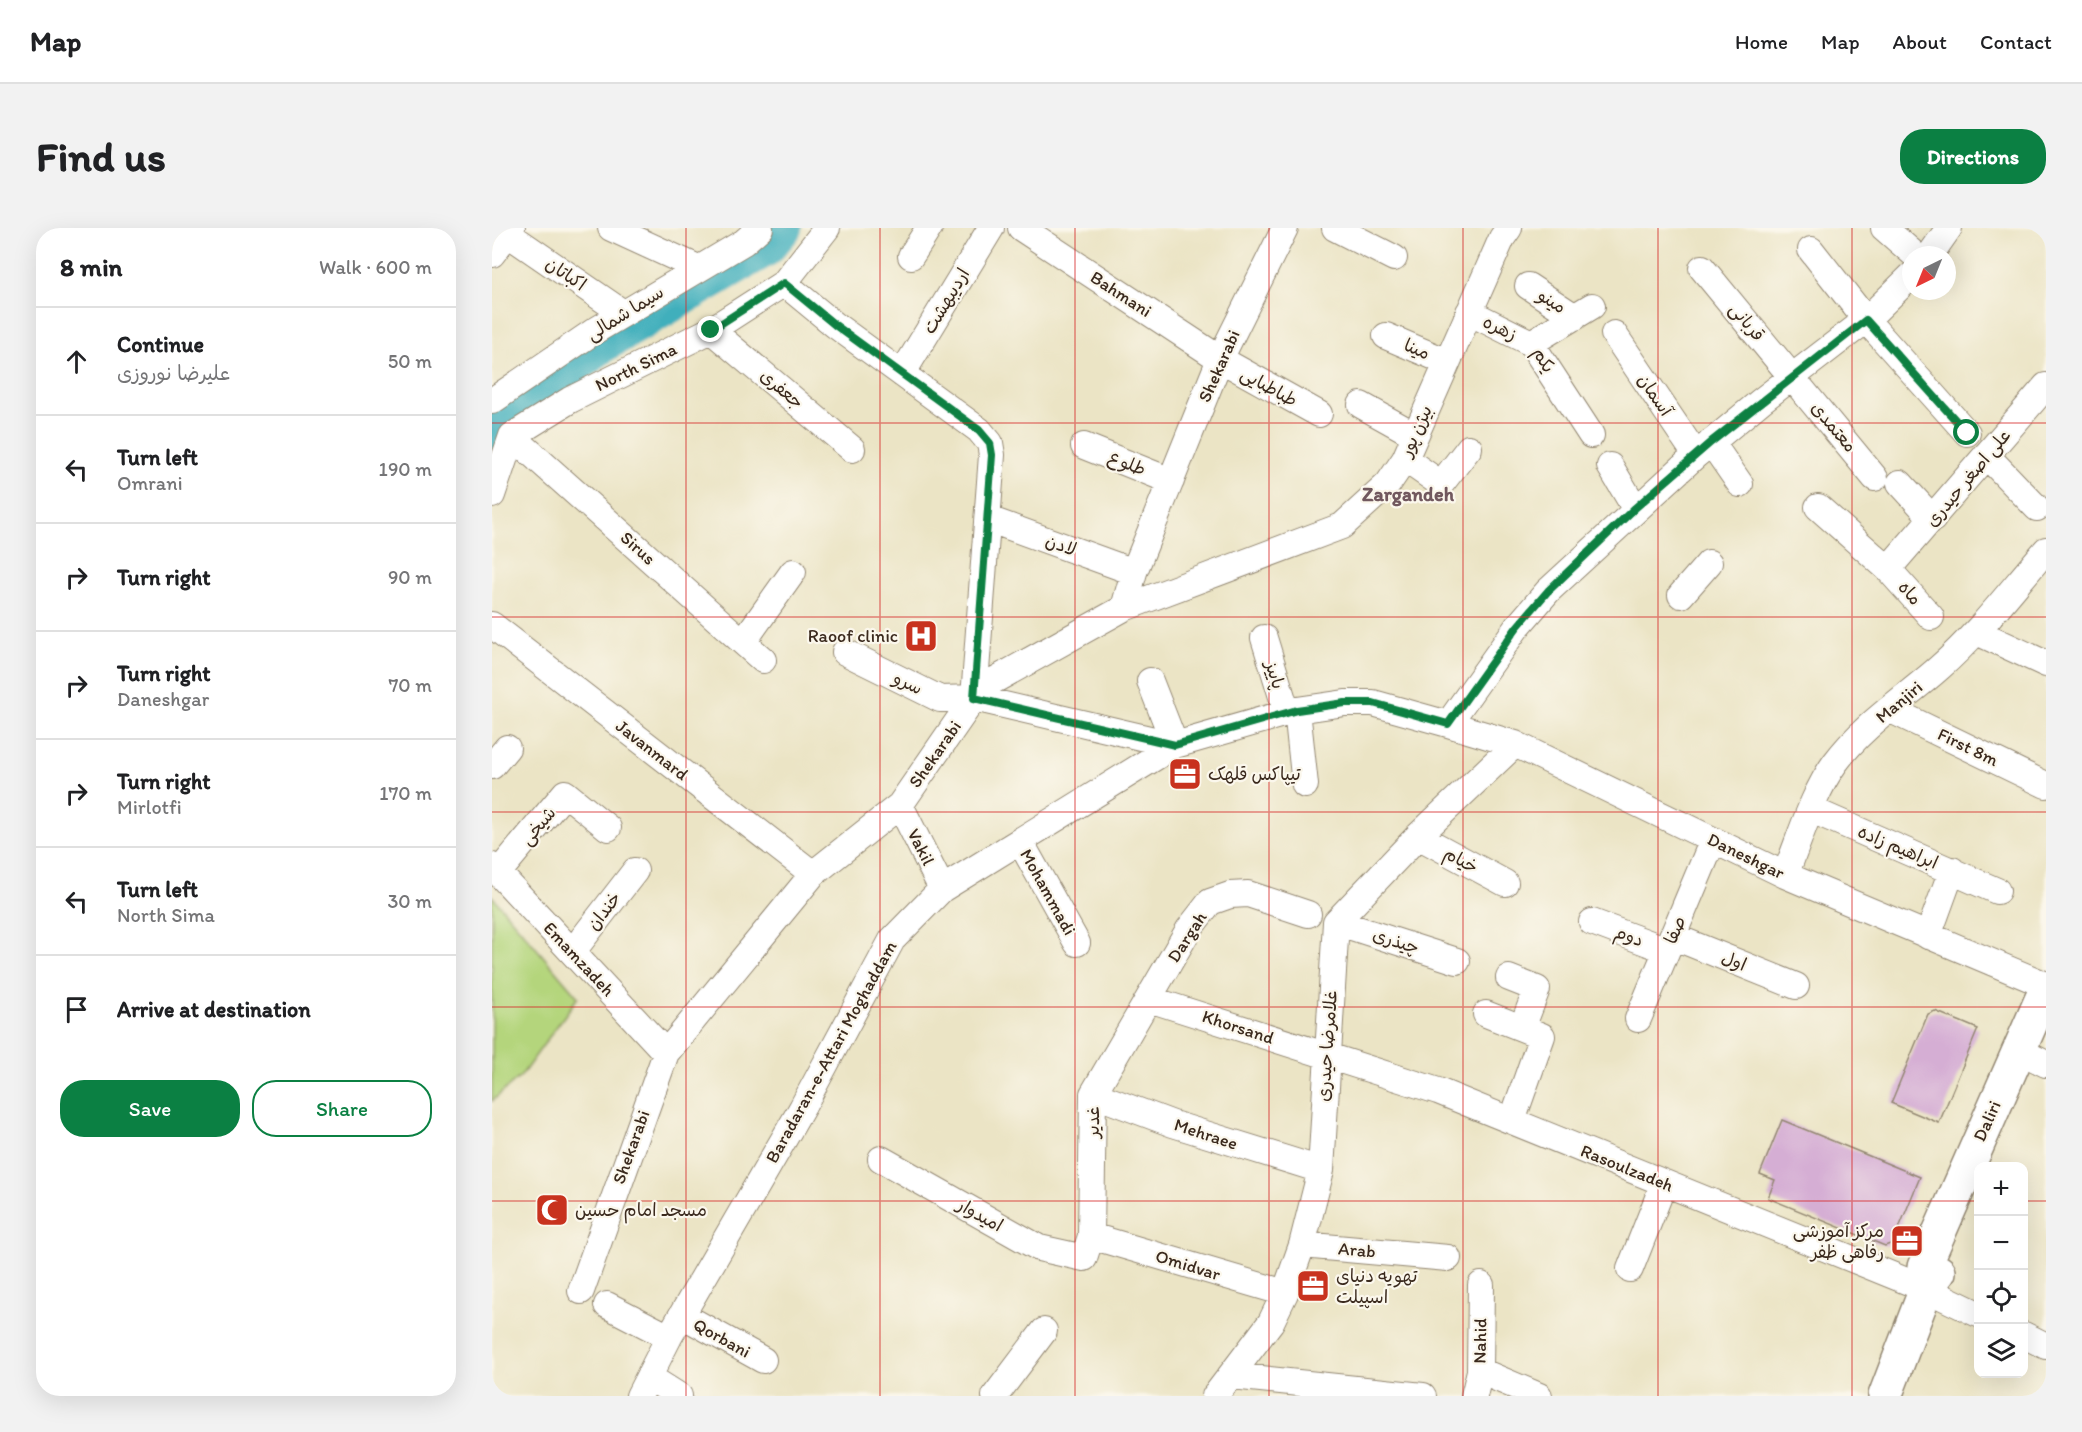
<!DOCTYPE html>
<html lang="en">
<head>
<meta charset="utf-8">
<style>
	:root { --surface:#fff; --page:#f2f2f2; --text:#202124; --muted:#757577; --line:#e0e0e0; --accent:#0b8043 }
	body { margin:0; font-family:Itim,"Playpen Sans Arabic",sans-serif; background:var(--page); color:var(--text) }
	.controls { position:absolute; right:18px; bottom:18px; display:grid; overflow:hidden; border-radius:12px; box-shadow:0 6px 24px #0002 }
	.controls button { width:54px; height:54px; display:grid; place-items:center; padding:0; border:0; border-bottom:2px solid var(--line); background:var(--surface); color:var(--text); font:30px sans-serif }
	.compass { position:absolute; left:1410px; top:18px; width:54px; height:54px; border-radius:50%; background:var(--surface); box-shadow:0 6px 24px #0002; rotate:223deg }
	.stop { position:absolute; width:18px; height:18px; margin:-14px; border:4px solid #0b8043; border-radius:50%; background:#fff }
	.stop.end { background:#0b8043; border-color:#fff; box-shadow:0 2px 6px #0008 }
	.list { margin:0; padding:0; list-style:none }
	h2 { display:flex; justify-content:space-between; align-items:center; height:78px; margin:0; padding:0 24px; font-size:26px }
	h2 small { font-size:20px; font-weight:400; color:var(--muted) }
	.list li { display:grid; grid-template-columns:39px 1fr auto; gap:18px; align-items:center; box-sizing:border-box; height:108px; padding:0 24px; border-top:2px solid var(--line) }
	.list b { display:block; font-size:22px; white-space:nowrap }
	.list p { margin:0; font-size:20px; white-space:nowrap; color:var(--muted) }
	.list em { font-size:20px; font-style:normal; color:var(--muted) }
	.actions { display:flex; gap:12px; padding:18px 24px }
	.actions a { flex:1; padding:14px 0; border:2px solid var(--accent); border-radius:24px; text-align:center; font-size:21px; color:var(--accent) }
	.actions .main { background:var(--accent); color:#fff }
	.icon { flex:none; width:33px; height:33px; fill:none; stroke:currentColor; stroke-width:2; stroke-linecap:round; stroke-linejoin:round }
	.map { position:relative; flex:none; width:1554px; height:1168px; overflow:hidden; border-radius:24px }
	header { display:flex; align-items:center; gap:36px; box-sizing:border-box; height:84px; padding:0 30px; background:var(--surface); border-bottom:2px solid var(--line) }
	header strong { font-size:28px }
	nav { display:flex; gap:33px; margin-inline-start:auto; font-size:21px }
	.intro { display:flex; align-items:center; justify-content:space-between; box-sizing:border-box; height:144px; padding:0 36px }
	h1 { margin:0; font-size:42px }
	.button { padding:15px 27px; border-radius:24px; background:var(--accent); color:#fff; font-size:21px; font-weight:700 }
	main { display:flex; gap:36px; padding:0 36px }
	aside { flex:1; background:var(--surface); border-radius:24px; box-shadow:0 6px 24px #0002 }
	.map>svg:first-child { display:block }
	.green { fill:#b4d57c; stroke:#78804d; stroke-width:1.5 }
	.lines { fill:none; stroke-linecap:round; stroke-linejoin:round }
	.river { stroke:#40afbc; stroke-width:36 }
	.building { fill:#d5aed4 }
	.minor-casing { stroke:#938772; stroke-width:28 }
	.major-casing { stroke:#938772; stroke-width:36 }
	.minor { stroke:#fff; stroke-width:26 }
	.major { stroke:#fff; stroke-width:33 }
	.route { stroke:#0b8043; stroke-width:8 }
	.grid { fill:none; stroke:#d62828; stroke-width:1.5; stroke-opacity:0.55 }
	.labels { text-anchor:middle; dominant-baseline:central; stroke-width:4.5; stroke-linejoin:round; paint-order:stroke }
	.street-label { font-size:18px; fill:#3b2a1e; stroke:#fbf7ec }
	.poi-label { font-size:18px; fill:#3b2a1e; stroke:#fbf7ec; text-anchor:start }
	.neighbourhood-label { font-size:20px; font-weight:bold; fill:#71585e; stroke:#fbf7ec }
</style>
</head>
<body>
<header>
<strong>Map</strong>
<nav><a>Home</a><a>Map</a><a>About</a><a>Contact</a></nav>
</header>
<div class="intro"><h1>Find us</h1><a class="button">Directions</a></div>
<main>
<aside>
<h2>8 min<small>Walk · 600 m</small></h2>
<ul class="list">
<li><svg class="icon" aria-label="ahead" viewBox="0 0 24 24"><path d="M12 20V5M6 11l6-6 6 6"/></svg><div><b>Continue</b><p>علیرضا نوروزی</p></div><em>50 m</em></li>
<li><svg class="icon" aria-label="left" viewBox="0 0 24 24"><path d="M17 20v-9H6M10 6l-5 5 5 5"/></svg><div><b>Turn left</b><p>Omrani</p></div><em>190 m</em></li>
<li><svg class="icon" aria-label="right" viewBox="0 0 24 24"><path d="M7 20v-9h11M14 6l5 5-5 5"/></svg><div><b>Turn right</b></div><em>90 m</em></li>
<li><svg class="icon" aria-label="right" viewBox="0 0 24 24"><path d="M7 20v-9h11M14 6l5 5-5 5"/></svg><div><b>Turn right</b><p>Daneshgar</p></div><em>70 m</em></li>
<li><svg class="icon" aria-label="right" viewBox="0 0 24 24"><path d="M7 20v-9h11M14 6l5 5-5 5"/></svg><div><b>Turn right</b><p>Mirlotfi</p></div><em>170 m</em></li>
<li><svg class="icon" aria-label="left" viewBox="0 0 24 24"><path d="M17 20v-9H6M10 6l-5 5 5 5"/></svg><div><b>Turn left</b><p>North Sima</p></div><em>30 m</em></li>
<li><svg class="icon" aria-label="arrive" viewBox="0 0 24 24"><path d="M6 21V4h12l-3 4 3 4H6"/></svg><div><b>Arrive at destination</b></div></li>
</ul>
<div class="actions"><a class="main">Save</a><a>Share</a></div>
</aside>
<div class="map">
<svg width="1554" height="1168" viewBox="0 0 1554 1168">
	<rect width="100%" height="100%" fill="#fbf7ec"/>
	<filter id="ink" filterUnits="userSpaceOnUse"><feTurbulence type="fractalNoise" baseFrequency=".0167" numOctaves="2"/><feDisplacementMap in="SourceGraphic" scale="12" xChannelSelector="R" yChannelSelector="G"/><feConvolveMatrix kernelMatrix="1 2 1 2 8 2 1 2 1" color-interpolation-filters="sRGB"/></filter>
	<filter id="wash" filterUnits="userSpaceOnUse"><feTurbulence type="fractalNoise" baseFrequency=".008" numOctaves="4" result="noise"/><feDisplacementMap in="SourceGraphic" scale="24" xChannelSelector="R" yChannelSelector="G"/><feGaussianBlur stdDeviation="1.35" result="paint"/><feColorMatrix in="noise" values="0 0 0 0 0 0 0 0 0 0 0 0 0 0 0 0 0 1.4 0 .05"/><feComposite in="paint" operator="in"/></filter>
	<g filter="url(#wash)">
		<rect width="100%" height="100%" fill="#ebe4c5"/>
		<path class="green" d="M0,668L86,769L29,848L0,873Z"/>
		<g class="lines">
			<path class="river" d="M0,203L111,117L274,21L292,0"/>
		</g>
		<g id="blocks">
			<path class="building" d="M1443,783L1486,801L1447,895L1399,875L1436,786Z
				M1290,892L1428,949L1401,1015L1393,1018L1276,970L1283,952L1268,946Z"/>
		</g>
	</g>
	<g filter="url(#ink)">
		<use href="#blocks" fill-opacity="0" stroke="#938772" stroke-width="1.5"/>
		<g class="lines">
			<defs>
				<path id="minor" d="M119,0L206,40
					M529,0L728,131L827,186
					M843,0L902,30
					M1392,0L1423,27
					M16,6L131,85
					M1319,22L1374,92L1475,205
					M0,26L20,0
					M1438,27L1457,0
					M419,28L437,0
					M1210,40L1383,250
					M292,55L343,97L487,202L498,215L500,227L482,470
					M1036,58L1083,89
					M977,84L1039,115
					M219,102L360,221
					M1122,106L1204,227
					M894,108L955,134
					M1039,115L1099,207
					M1039,115L1100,78
					M410,146L499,0
					M0,173L101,104L252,14L268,0
					M869,177L923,207
					M20,208L271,432
					M1219,214L1248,256
					M592,218L679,253
					M1494,227L1545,280
					M913,231L949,256L977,220
					M1118,238L1143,280
					M1408,255L1441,291
					M0,267L20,208L78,172L219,102L292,55L335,0
					M1326,279L1396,341L1439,389
					M496,291L642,344
					M1396,341L1554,158
					M1189,367L1217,335
					M632,380L642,344L728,131L793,0
					M0,397L321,646
					M1485,404L1554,436
					M772,410L795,485
					M251,414L301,344
					M353,424L448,471L482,470L683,517L805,482L853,475H881L956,496L1023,516L1293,647L1554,757
					M658,453L683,517
					M1397,481L1554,557
					M805,482L813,557
					M956,496L1025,399L1056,363L1204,227L1269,173L1374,92L1419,48
					M0,538L15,520
					M408,577L450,661
					M1320,582L1505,663
					M926,608L1013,655
					M528,613L585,715
					M0,638L174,825
					M6,645L73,565L116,600
					M1293,647C1308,611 1320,567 1343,535C1371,497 1412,471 1447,440C1487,405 1519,362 1554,322
					M844,694L965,733
					M1100,694L1175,722
					M1180,708L1304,758
					M1436,708L1460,642
					M81,723L143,643
					M1017,750L1045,761L1030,800
					M657,771L946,863L1434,1061L1486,1086
					M994,786L1050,808L1020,893
					M1146,791L1221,612
					M1526,822L1554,836
					M601,866L681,896L829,942
					M389,931L547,1020L592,1030L599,1008L601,866L697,701L718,674L738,667L756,666L816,686
					M599,1008L793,1065
					M810,1017L956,1030
					M1138,1041L1172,955
					M89,1063L174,825L321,646L408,577L482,470L501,453L632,380L850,298L896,256L913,231L1010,10L1017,0
					M115,1077L177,1109
					M190,1087L271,1132
					M1532,1107L1554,1118
					M988,1143L1047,1168
					M740,1148L931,1168
					M157,1149L187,1168
					M147,1168L177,1109L310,880L400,712L450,661L683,517
					M503,1168L552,1103
					M723,1168L779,1094L793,1065L810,1017L829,942L844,694L926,608L1023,516
					M982,1168L988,1143L989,1057"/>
				<path id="major" d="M1434,1061L1432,1039L1554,761
					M1393,1168L1434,1061L1447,1044"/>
			</defs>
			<use href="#minor" class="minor-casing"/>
			<use href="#major" class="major-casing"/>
			<use href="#minor" class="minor"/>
			<use href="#major" class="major"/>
		</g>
	</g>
	<g class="lines" filter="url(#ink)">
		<path class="route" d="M219,102L292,55L343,97L487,202L498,215L500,227L482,470L683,517L805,482L853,475H881L956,496L1025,399L1056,363L1143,280L1219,214L1374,92L1475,205"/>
	</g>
	<path class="grid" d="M194,0V1168M388,0V1168M583,0V1168M777,0V1168M971,0V1168M1166,0V1168M1360,0V1168M0,195H1554M0,389H1554M0,584H1554M0,779H1554M0,973H1486M1532,973H1554"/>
	<defs>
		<symbol id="hospital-square" viewBox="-11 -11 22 22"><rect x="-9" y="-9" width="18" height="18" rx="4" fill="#c8321e" stroke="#fbf7ec"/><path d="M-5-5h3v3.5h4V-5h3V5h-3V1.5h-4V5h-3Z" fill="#fff"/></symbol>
		<symbol id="office-square" viewBox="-11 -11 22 22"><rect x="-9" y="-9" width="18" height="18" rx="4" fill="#c8321e" stroke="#fbf7ec"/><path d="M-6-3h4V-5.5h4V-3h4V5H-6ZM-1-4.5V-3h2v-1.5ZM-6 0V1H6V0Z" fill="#fff"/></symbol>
		<symbol id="mosque-square" viewBox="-11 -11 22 22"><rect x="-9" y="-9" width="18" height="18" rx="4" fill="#c8321e" stroke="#fbf7ec"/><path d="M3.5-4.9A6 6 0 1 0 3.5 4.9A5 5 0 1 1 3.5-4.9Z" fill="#fff"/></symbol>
	</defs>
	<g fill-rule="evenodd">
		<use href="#hospital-square" x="410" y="389" width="38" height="38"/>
		<use href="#office-square" x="674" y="527" width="38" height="38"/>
		<use href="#mosque-square" x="41" y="963" width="38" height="38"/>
		<use href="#office-square" x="1396" y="994" width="38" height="38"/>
		<use href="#office-square" x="802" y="1039" width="38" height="38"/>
	</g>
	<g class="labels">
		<g class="street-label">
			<text transform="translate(74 46) rotate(34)">اکباتان</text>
			<text transform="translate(629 66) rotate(33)">Bahmani</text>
			<text transform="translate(454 73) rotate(-59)">اردیبهشت</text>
			<text transform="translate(1060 73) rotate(33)">مینو</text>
			<text transform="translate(133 85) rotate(-32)">سیما شمالی</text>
			<text transform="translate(1255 94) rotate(50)">قربانی</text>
			<text transform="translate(1008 100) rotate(26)">زهره</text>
			<text transform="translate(925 121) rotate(24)">مینا</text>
			<text transform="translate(1052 132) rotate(61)">یکم</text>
			<text transform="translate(727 138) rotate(-66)">Shekarabi</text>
			<text transform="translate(144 139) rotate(-26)">North Sima</text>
			<text transform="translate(777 159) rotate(29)">طباطبایی</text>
			<text transform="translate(290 161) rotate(40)">جعفری</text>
			<text transform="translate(1163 167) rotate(56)">آسمان</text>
			<text transform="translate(1342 199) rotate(50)">معتمدی</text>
			<text transform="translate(924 203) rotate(-66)">بیژن پور</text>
			<text transform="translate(635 235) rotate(22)">طلوع</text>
			<text transform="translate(1476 250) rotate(-50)">علی اصغر حیدری</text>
			<text transform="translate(569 317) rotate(20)">لادن</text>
			<text transform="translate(146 320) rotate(42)">Sirus</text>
			<text transform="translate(1418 365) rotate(48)">ماه</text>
			<text transform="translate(783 447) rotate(73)">پاییز</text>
			<text transform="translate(416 455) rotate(26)">سرو</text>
			<text transform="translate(1407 474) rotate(-40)">Manjiri</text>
			<text transform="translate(1476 519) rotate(26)">First 8m</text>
			<text transform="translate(160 522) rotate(38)">Javanmard</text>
			<text transform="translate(443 526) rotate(-55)">Shekarabi</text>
			<text transform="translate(46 598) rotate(-50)">شیخی</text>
			<text transform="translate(429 619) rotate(63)">Vakil</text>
			<text transform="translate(1406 619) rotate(23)">ابراهیم زاده</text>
			<text transform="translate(1254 628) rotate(26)">Daneshgar</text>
			<text transform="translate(969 632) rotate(28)">خیام</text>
			<text transform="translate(556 664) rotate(61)">Mohammadi</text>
			<text transform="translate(112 683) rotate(-52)">خندان</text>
			<text transform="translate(1183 702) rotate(-67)">صفا</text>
			<text transform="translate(1137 708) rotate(20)">دوم</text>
			<text transform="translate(695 709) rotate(-57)">Dargah</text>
			<text transform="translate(904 713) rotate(18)">چیذری</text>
			<text transform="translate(87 731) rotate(47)">Emamzadeh</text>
			<text transform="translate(1242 733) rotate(22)">اول</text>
			<text transform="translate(746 799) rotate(18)">Khorsand</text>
			<text transform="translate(835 818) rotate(-86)">غلامرضا حیدری</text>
			<text transform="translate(339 824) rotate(-61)">Baradaran-e-Attari Moghaddam</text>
			<text transform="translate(1495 893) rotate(-66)">Daliri</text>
			<text transform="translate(601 894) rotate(-89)">غدیر</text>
			<text transform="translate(714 906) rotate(18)">Mehraee</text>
			<text transform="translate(139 919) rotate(-70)">Shekarabi</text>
			<text transform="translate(1135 940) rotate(22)">Rasoulzadeh</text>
			<text transform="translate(488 987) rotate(29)">امیدوار</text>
			<text transform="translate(865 1022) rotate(5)">Arab</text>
			<text transform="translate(696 1037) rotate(17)">Omidvar</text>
			<text transform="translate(230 1110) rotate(29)">Qorbani</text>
			<text transform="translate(988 1113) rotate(-89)">Nahid</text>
		</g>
		<g class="poi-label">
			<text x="406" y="408" text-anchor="end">Raoof clinic</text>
			<text x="716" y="546">تیپاکس قلهک</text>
			<text x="83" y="982">مسجد امام حسین</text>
			<text x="1392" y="1003" text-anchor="end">مرکز آموزشی<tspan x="1392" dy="21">رفاهی ظفر</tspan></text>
			<text x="844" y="1048">تهویه دنیای<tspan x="844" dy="21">اسپیلت</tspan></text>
		</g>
		<g class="neighbourhood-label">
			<text x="916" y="266">Zargandeh</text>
		</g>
	</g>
</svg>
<div class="controls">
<button>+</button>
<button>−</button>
<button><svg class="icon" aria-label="locate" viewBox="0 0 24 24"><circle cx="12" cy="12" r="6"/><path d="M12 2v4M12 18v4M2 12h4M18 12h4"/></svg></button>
<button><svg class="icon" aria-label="layers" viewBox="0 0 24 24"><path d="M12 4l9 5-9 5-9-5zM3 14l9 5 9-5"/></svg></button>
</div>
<svg class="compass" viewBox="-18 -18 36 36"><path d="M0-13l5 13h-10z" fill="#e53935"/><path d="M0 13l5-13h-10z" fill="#757577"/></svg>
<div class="stop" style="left:1475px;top:205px"></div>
<div class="stop end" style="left:219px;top:102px"></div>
</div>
</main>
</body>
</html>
